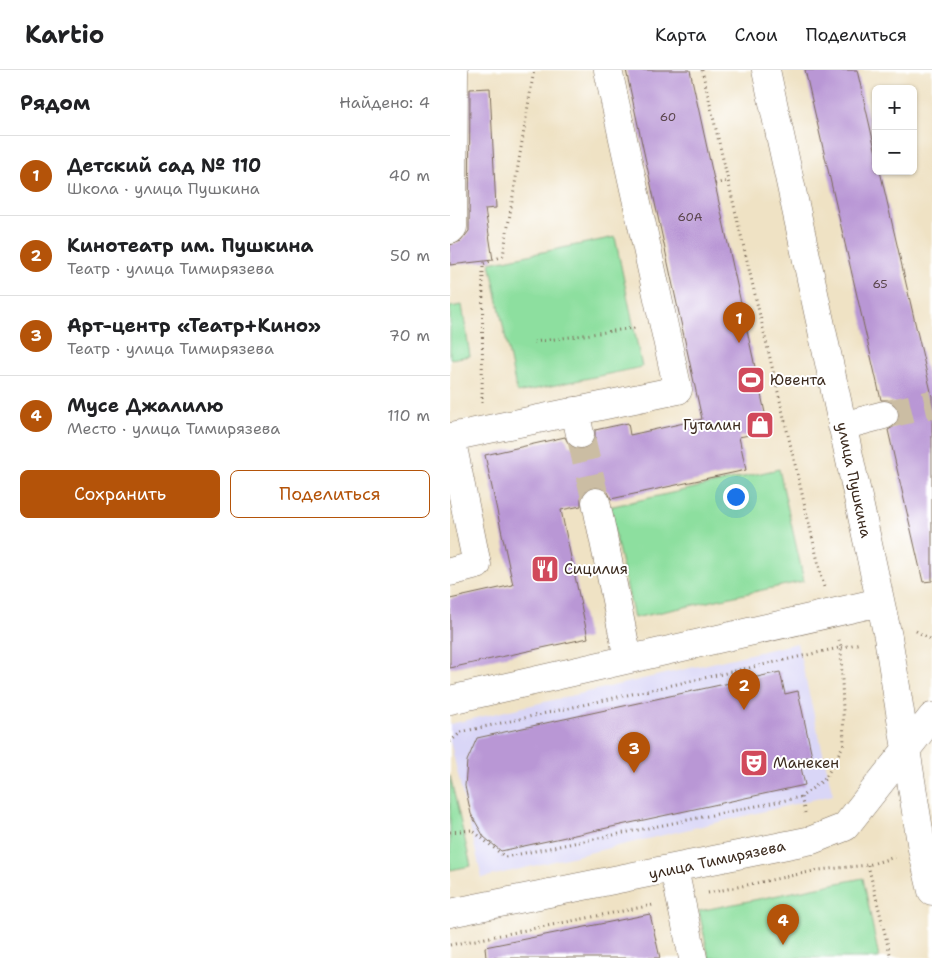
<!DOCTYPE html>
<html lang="ru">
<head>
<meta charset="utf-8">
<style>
	:root { --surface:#fff; --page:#f6f6f6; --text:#202124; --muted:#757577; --line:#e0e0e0; --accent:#b45309 }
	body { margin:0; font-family:"Shantell Sans",sans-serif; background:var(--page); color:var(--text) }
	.controls { position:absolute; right:15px; top:15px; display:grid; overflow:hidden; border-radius:8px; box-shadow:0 1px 4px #0004 }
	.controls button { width:45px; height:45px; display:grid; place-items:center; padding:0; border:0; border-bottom:1px solid var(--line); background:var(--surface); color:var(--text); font:25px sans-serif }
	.you { position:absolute; left:285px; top:426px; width:18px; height:18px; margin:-12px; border:4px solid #fff; border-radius:50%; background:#1a73e8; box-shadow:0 0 0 8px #1a73e833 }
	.badge { display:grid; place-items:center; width:32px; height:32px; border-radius:50%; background:var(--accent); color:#fff; font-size:16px; font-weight:700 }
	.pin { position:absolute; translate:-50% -41px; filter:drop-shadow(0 1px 2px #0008) }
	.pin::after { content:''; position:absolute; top:26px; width:18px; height:15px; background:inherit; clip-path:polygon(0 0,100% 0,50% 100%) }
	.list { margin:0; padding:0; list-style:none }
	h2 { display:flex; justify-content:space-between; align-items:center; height:65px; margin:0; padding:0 20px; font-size:21px }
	h2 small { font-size:16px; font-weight:400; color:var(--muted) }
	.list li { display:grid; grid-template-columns:32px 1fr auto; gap:15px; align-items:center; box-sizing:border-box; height:80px; padding:0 20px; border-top:1px solid var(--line) }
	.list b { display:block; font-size:19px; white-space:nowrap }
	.list p { margin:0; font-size:16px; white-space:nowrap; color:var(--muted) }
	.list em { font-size:16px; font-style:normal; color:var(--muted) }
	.actions { display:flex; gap:10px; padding:15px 20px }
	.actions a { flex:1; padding:11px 0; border:1px solid var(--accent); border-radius:8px; text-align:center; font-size:18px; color:var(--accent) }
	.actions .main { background:var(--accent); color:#fff }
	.map { position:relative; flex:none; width:482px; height:888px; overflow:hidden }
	header { display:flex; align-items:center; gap:30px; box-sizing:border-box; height:70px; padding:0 25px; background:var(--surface); border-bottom:1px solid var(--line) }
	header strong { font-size:24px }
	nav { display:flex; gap:28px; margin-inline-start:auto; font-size:18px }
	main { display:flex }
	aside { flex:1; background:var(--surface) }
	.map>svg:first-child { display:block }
	.built { fill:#d9d6f7 }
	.green { fill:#8ddf9f; stroke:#64845e }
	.building { fill:#b997d5 }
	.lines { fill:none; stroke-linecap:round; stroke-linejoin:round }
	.minor-tunnel { stroke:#cbbda3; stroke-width:28; stroke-dasharray:28 14; stroke-linecap:butt }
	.minor-casing { stroke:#7a6a58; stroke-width:29 }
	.path { stroke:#7a6a58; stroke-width:3; stroke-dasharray:1 4; stroke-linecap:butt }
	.minor { stroke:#fff; stroke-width:28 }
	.labels { text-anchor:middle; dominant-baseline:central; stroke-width:4; stroke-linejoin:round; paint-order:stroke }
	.number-label { font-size:12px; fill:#5a454c }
	.poi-label { font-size:15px; fill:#3b2a1e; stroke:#fff; text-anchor:start }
	.street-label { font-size:15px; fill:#3b2a1e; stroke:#fff }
</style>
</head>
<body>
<header>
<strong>Kartio</strong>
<nav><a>Карта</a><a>Слои</a><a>Поделиться</a></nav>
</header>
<main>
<aside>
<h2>Рядом<small>Найдено: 4</small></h2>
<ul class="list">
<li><span class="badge">1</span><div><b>Детский сад № 110</b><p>Школа · улица Пушкина</p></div><em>40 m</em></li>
<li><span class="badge">2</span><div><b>Кинотеатр им. Пушкина</b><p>Театр · улица Тимирязева</p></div><em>50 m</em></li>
<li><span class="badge">3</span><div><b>Арт-центр «Театр+Кино»</b><p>Театр · улица Тимирязева</p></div><em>70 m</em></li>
<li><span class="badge">4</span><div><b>Мусе Джалилю</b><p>Место · улица Тимирязева</p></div><em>110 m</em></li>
</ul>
<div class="actions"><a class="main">Сохранить</a><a>Поделиться</a></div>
</aside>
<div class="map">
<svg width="482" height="888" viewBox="0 0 482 888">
	<rect width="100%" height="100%" fill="#fff"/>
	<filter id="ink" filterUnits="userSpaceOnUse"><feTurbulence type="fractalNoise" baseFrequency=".02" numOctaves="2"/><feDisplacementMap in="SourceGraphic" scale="10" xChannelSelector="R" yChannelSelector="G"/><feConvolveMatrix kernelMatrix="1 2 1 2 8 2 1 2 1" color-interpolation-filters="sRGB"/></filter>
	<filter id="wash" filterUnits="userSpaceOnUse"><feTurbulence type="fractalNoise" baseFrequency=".0096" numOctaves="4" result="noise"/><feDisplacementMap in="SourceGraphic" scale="20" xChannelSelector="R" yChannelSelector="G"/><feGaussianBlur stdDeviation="1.12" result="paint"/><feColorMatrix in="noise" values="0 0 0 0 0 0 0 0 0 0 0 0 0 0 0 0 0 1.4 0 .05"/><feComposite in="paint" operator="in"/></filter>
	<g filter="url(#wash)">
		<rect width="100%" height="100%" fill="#efe2c4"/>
		<path class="built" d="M347,573L383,725L32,808L0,671V654Z"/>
		<path class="green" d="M165,167L192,297L67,323L40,193Z
			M12,235L20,286L0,289V237Z
			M329,399L354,511L184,548L159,437Z
			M0,706L21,796L0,800Z
			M413,808L429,888H259L249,841Z"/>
		<g id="blocks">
			<path class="building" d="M176,0H240L319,361L289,367L296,400L161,429L158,422L151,417H143L136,420L131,428V436L111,440L138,568L0,598V529L63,515L35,385L115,367L119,375L126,379H133L141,375L145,368V360L178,353L180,365L252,349Z
				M355,0H407L426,83V101H430L482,326V511L473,512L438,360L445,356L449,349V342L445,334L438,330H431Z
				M40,18L46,138L35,139L43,190L0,195V175L11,171L19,161L20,19Z
				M330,602L335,624L348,621L362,686L349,689L355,715L51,781L34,767L21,744L15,716L17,691L27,668Z
				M200,844L210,888H36L35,877Z"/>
		</g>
	</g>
	<g filter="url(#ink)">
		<use href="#blocks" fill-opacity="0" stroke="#7a6a58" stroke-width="1"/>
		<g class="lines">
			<path class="minor-tunnel" d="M434,345L482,334
				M130,364L146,432"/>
			<defs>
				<path id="minor" d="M316,0L438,567L472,779L482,821
					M0,160L3,157L4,0
					M125,341L130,364
					M392,356L434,345
					M146,432L178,589
					M0,502L27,495L1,367L228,320L158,0
					M0,630L430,532
					M224,799L243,888
					M0,843L362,770L395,757L482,647"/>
			</defs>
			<use href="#minor" class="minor-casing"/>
			<path class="path" d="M252,0L374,517
				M265,114L277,111
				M84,272L184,258L187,256
				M32,333L33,194L53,186L84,0
				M466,561L482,570
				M0,672L11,662L411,573
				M355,743L351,727L375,709L394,674L391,577L389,570
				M0,762L22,760L55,787L351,727
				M418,795L441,888
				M258,823L369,800L418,795L445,787
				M0,875L203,835"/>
			<use href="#minor" class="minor"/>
		</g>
	</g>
	<defs>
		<symbol id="stadium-square" viewBox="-11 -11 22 22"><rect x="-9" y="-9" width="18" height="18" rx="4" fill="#d1495b" stroke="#fff"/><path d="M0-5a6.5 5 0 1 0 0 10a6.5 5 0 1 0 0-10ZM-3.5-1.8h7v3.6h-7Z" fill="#fff"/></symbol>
		<symbol id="shop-square" viewBox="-11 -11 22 22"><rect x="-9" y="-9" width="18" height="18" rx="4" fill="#d1495b" stroke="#fff"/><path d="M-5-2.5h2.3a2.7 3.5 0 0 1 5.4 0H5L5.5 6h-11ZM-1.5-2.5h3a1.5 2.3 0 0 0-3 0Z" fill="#fff"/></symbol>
		<symbol id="restaurant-square" viewBox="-11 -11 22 22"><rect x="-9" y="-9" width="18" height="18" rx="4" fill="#d1495b" stroke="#fff"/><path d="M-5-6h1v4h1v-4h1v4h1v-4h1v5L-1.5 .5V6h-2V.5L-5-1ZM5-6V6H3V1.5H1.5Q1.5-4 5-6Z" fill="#fff"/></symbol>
		<symbol id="theatre-square" viewBox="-11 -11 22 22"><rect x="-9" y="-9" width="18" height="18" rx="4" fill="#d1495b" stroke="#fff"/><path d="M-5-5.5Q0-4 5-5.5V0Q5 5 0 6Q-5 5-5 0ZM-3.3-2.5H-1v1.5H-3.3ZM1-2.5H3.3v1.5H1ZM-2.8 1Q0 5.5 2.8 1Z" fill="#fff"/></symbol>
	</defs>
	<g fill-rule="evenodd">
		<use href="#stadium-square" x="285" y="294" width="32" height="32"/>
		<use href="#shop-square" x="294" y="339" width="32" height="32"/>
		<use href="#restaurant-square" x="79" y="483" width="32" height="32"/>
		<use href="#theatre-square" x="288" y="677" width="32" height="32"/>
	</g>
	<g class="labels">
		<g class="number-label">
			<text x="218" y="47">60</text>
			<text x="240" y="147">60А</text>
			<text x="430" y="214">65</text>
		</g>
		<g class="poi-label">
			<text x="320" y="310">Ювента</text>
			<text x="291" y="355" text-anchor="end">Гуталин</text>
			<text x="114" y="499">Сицилия</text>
			<text x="323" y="693">Манекен</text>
		</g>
		<g class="street-label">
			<text transform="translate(404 410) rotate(78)">улица Пушкина</text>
			<text transform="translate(267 790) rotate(-12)">улица Тимирязева</text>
		</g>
	</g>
</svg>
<div class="controls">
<button>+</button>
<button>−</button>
</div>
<div class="you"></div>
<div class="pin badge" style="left:289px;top:273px">1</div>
<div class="pin badge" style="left:294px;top:640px">2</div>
<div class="pin badge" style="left:184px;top:703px">3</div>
<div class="pin badge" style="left:333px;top:875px">4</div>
</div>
</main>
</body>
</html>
